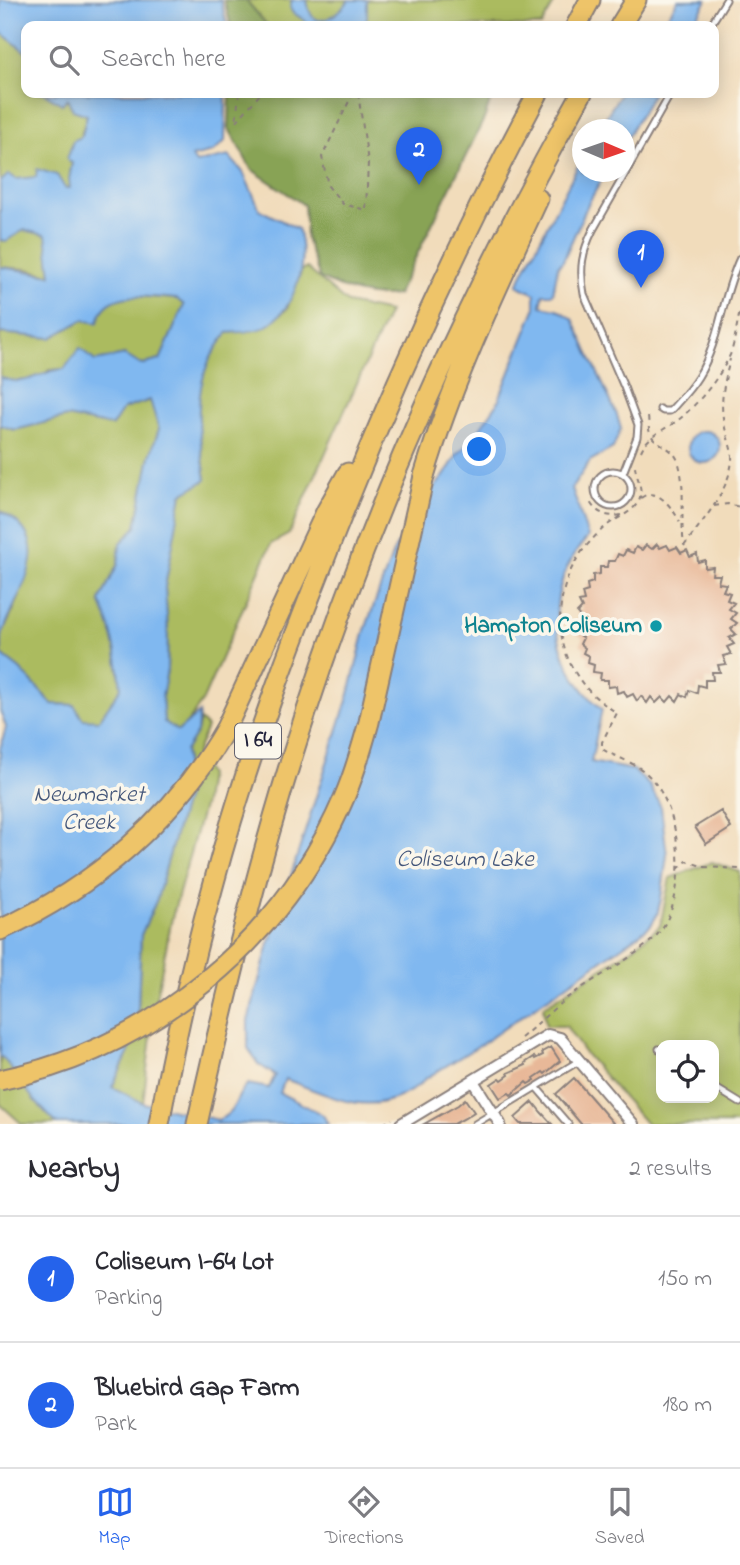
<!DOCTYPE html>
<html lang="en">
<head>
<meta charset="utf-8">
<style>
	:root { --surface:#fff; --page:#f7f7f7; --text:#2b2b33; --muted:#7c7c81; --line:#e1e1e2; --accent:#2563eb }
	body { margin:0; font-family:"Indie Flower",sans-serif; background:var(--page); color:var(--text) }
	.controls { position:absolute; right:21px; bottom:21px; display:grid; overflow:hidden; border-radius:14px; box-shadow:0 4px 18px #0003 }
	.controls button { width:63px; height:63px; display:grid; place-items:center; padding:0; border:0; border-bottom:2px solid var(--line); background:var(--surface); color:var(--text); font:35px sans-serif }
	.compass { position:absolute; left:572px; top:119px; width:63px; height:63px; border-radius:50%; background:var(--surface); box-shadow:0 4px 18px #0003; rotate:92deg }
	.you { position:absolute; left:480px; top:450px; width:24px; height:24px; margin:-18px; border:5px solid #fff; border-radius:50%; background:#1a73e8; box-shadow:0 0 0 10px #1a73e833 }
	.badge { display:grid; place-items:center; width:46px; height:46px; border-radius:50%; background:var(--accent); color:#fff; font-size:23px; font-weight:700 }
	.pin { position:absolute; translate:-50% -58px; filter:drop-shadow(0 2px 4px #0008) }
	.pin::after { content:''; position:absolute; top:37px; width:24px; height:21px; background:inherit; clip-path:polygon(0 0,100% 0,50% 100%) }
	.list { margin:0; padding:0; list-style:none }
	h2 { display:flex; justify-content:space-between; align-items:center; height:91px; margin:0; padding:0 28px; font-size:30px }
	h2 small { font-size:23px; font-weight:400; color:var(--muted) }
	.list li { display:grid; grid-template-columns:46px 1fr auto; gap:21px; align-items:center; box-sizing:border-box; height:126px; padding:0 28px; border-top:2px solid var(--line) }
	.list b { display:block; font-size:26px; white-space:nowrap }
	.list p { margin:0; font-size:23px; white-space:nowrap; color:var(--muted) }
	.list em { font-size:23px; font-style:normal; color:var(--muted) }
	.icon { flex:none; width:38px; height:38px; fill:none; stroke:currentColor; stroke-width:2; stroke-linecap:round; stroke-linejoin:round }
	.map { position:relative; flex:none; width:740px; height:1124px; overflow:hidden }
	.search { position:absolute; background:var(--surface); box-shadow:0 4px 18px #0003; left:21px; right:21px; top:21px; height:77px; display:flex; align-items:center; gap:18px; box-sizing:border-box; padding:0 24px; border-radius:14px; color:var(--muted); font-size:26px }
	.sheet { height:343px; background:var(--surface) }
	nav { display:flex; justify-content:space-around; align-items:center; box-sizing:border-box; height:98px; border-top:2px solid var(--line); background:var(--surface); font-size:19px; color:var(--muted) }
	nav a { display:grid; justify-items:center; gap:4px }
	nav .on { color:var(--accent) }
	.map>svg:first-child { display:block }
	.green { fill:#abbb5e; stroke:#666e4c; stroke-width:2; fill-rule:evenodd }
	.forest { fill:#88a355; stroke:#556248; stroke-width:2 }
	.water { fill:#80b8f0; stroke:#516d96; stroke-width:2 }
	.building { fill:#e8b898 }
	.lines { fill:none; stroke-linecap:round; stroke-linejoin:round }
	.service-casing { stroke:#8a7f7b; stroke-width:9 }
	.minor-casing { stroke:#8a7f7b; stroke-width:14 }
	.motorway-casing { stroke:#8a7f7b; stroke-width:23 }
	.path { stroke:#8a7f7b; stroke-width:2; stroke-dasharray:5 5; stroke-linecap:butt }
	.service { stroke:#fff; stroke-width:5 }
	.minor { stroke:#fff; stroke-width:10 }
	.motorway { stroke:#eec469; stroke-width:19 }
	.motorway-bridge-casing { stroke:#8a7f7b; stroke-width:23; stroke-linecap:butt }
	.motorway-bridge { stroke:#eec469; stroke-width:19 }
	.culture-dot { fill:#0f9aa8; stroke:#fbf7ec; stroke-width:2.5 }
	.labels { text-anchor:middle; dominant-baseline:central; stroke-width:7; stroke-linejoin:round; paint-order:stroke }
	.shield { fill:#fbf7ec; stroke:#636270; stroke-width:2 }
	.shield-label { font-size:21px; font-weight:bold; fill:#22223b }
	.culture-label { font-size:23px; font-weight:bold; fill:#0d838f; stroke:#fbf7ec; text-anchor:end }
	.water-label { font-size:24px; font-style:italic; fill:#43567a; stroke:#fbf7ec }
</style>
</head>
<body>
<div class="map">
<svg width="740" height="1124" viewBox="0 0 740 1124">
	<rect width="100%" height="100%" fill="#fbf7ec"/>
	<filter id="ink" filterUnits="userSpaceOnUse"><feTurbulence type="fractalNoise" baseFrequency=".0143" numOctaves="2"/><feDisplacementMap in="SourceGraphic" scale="14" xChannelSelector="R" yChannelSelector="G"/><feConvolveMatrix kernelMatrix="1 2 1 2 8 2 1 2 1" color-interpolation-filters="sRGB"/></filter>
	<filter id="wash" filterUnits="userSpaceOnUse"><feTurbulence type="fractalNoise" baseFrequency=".00686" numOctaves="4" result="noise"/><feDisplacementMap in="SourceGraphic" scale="28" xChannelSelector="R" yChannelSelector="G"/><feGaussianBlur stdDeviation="1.57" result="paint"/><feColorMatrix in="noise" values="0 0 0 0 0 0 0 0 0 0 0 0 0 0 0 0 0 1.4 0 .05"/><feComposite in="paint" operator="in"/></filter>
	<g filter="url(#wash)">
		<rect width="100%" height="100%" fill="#f1dcbb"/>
		<path class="green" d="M233,0H556L541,26H248Z
			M0,32L26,52V93H44L62,104L67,98L87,115C82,137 66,165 71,188H65L37,170V177L0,182Z
			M24,230L47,235L51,275L27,269L0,267V240L6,241Z
			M307,268L347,303L389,312L289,534L271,544L202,702L184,727L178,731L164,722L162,697L167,670L168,631L165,587L182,494L206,479C200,439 191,399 209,360C214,351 221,342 227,333L263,328L287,309L302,270Z
			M129,296L177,299L184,305L160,360L141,365L124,355L64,369L49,370L40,378L12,382L0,377V333L51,338L83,320L99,314L110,301Z
			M151,400L159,429L150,456L136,527L120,544L118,564L100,601C113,629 118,657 121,688L99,720H82L74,705L52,704L20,669L2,655V635L20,596L3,512L0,511V425L15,430L67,417L112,426L123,409Z
			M200,720L207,727L196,754L208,775L204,803L172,918L155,1003L143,1103L112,1087L129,1052L138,1008L141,935L157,899L188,789L185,751L197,732Z
			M712,862L740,872V1124H646L583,1051L566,1026H546L543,1007L630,950L660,926L670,878ZM661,1045H714V1098H661Z
			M0,1056L4,1059L35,1101L57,1124H22L0,1104Z"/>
		<path class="forest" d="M224,0H246L268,26H231Z
			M230,93H493L484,119L397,295C369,299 345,290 320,278L306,238L304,205L251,169L229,129Z"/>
		<path class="water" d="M0,0H221L227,26H26V52L0,32Z
			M292,0H307C308,4 308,8 310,12C318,32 343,10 349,0H367V18L364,26H308L304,20L292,12L290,7Z
			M678,0H707L692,26H662Z
			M44,93H226L225,141L213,152L192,157L196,163L229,156L243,172L260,210L298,229C308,263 297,307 265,327C256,332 238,332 227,333C221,342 214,351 209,361C192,399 200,440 206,480L182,494L165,587L168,631L167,670L162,697L164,722L178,731L199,713L197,732L185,751L188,789L157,899L141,935L138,1008L129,1052L112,1087L143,1103L218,1120C240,1110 233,1097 248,1084L269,1088L275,1075L258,1064L248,1048V1021L269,944L349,694L365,630L394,550L423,501L444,476L457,455L471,441L497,404L535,309V294L517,285L582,158V172H606L588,204L563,261L558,266L553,294H543L541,306L557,309L573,319L617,415L621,429L613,448L590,461L572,488L588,537C540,588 549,665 602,709L591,762L633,770L650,786L661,807L667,855L661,899L657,915L651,925L641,933L483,1043L425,1079C420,1086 411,1091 403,1095C362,1116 326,1094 285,1079L280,1093L323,1115L328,1124H57L35,1101L4,1059L0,1056V749L6,727L0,711V511C61,541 17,590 3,633C1,640 2,648 2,655L20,669L52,704L74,705L83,719L99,720L121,688C118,657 113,629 100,601L118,564L120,544L136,527L150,456L159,429L150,400L123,409L112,426L67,417L15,430L0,425V377C28,389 39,370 64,369L80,348L95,361L125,355L141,365L160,360L184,305L177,299C150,297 104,287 98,323L83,320L51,338L0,333V267L51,275L46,235L24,230L6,241L0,240V182L9,174L16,179L36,177L37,169L57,175L65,188H70L69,179L72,163L67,159L73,141L82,136L87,115L73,110L67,98L62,104Z
			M621,93H653L625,141L624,130L598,129Z
			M688 447a16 16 0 1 1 32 0a16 16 0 1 1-32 0Z"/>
		<g id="blocks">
			<path class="building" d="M657,544L660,548L667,545L670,550L677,547L681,553L687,550L690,557L697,554L698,562L705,560V568L713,567L712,575H720L718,583L726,584L723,591L730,593L727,600L734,603L729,609L736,613L731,619L737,623L731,629L736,634L729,638L734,644L727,647L731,654L723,656L726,664L718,665L720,672H712L713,680H705V687L698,685L697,693L689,690L687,697L681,694L677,701L672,696L667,702L662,697L656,703L651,697L647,703L641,696L637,701L633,694L627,697L624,691L617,693L616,686L608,687V680H600L601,673L593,672L594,665L588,663L589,656L583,653L585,648L580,644L583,638L577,634L581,628L576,623L581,618L577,613L582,608L579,602L584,601L582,593L588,591L587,584L593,582V575L600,574V567H607L608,561H615L618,554L623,556L626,550L633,553L636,547L642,550L646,545L652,549Z
				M721,811L731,828L706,844L695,827Z
				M551,1047L560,1061L545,1074L543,1072L534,1078L535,1080L528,1084L526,1082L511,1095L509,1093L500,1098L491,1084L500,1078L502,1080L509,1075L508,1073L526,1065L525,1063L534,1057L535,1059L543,1055L542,1052Z
				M574,1078L614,1124H581L556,1094Z
				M465,1099L474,1112L465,1118L454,1124H424L458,1105Z
				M533,1102L541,1112L552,1124H520L515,1118Z"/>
		</g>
	</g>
	<g filter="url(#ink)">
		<use href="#blocks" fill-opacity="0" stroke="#8a7f7b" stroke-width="2"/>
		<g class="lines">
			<defs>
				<path id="service" d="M710,26L726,0
					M660,409L663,411H670C680,400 690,390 698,377C720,341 722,296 740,258
					M595 489a18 18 0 1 1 36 0a18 18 0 1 1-36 0Z
					M623,473L637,437L638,425L624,387L584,294C579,269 582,252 593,230L671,93
					M659,1049L661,1051
					M714,1087L740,1103
					M537,1088L568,1124
					M475,1124L579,1061"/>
				<path id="minor" d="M473,1081L500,1124
					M401,1124L548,1035L560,1038L633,1124"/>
				<path id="motorway" d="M576,26L590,0
					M620,26L636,0
					M424,476C453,379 496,290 538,199
					M0,930C95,887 174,818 226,728L326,512L348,473
					M159,1124C174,1044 191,965 213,886C246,761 292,640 340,520C398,374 464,231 538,93
					M197,1124C228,987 261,850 305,716C375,499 471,291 582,93"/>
			</defs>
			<use href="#service" class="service-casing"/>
			<use href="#minor" class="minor-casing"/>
			<use href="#motorway" class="motorway-casing"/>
			<path class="path" d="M239,93L236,122L261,93
				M353,93L322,157L328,186L343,204L366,210L368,162L358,93
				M648,417C649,422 648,428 650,433C655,446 674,445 679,464C686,490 680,519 684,545
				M641,451C648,434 668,429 682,417C700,401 720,377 730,355C735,343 736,326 740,312
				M597,497L590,502C596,513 608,518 621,515
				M641,498C657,485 673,509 680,522
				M714,506L728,504L740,507
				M684,546C703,520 728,493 732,461C733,448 726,436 724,423C719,401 725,380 730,359
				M678,869L687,861L704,867L740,869
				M521,1038C539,1023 555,1006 574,993C597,977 640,954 657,935C690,897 683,809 648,775C635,762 617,758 602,749V742L617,713C602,703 587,692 578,677C550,636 556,579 589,543C595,536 602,529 609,524C618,517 632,513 638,502C645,490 636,478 635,466
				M383,1124L392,1119"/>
			<use href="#service" class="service"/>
			<use href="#minor" class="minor"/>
			<use href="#motorway" class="motorway"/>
			<defs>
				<path id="motorway-bridge" d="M0,1080C152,1049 283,940 344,798C355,773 362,747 369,722L424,476"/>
			</defs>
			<use href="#motorway-bridge" class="motorway-bridge-casing"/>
			<use href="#motorway-bridge" class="motorway-bridge"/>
		</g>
	</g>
	<circle class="culture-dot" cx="656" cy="626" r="7"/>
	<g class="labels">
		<rect class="shield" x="235" y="723.5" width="46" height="35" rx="5"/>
		<g class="shield-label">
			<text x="258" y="741">I 64</text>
		</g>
		<g class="culture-label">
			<text x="642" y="626">Hampton Coliseum</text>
		</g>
		<g class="water-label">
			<text x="89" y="795">Newmarket<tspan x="89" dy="28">Creek</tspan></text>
			<text x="465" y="860">Coliseum Lake</text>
		</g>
	</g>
</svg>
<div class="controls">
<button><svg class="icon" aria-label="locate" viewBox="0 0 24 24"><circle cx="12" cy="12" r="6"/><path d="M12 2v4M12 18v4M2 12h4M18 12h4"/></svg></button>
</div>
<svg class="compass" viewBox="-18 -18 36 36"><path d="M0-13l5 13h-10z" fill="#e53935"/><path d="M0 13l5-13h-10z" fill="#7c7c81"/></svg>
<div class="you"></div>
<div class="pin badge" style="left:641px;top:288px">1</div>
<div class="pin badge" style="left:419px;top:185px">2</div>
<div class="search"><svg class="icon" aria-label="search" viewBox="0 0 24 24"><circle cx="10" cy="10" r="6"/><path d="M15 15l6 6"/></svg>Search here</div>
</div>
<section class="sheet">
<h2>Nearby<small>2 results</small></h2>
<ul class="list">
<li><span class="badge">1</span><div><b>Coliseum I-64 Lot</b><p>Parking</p></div><em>150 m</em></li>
<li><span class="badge">2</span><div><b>Bluebird Gap Farm</b><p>Park</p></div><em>180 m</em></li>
</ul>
</section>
<nav>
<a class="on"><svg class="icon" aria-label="map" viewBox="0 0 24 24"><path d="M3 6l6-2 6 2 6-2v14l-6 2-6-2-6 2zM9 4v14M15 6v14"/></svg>Map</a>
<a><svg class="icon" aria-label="directions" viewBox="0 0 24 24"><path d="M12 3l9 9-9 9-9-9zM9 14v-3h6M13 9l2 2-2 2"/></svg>Directions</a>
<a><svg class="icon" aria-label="saved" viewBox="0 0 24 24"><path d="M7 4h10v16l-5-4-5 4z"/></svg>Saved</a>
</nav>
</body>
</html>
